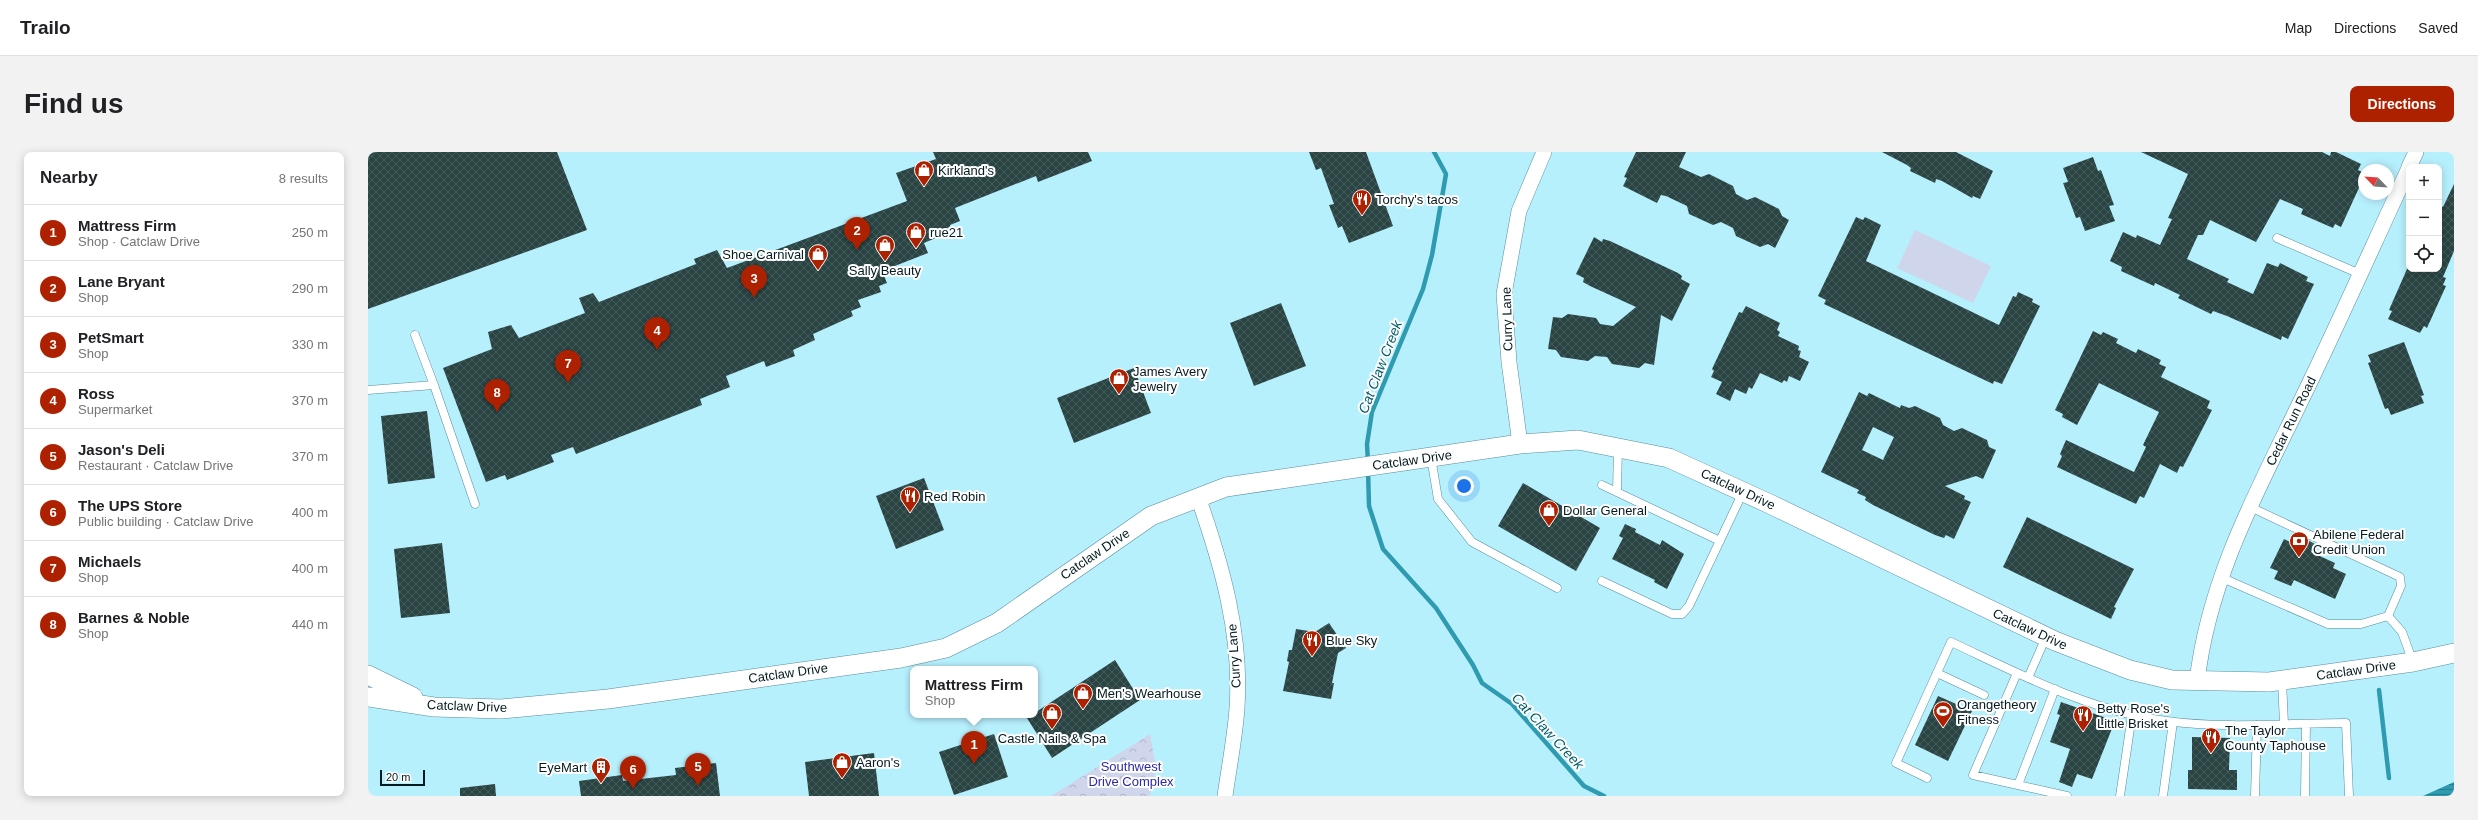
<!DOCTYPE html>
<html lang="en">
<head>
<meta charset="utf-8">
<style>
	:root { --surface:#fff; --page:#f2f2f2; --text:#202124; --muted:#757577; --line:#e0e0e0; --accent:#ae2100 }
	body { margin:0; font-family:Helvetica,sans-serif; background:var(--page); color:var(--text) }
	.controls { position:absolute; right:12px; top:12px; display:grid; overflow:hidden; border-radius:8px; box-shadow:0 2px 10px #0003 }
	.controls button { width:36px; height:36px; display:grid; place-items:center; padding:0; border:0; border-bottom:1px solid var(--line); background:var(--surface); color:var(--text); font:20px sans-serif }
	.compass { position:absolute; left:1990px; top:12px; width:36px; height:36px; border-radius:50%; background:var(--surface); box-shadow:0 2px 10px #0003; rotate:295deg }
	.scale { position:absolute; left:12px; bottom:10px; width:45px; box-sizing:border-box; padding-left:4px; border:2px solid #041b1f; border-top:0; font-size:11px; line-height:14px; white-space:nowrap; color:#041b1f; -webkit-text-stroke:3px #fff; paint-order:stroke }
	.you { position:absolute; left:1096px; top:334px; width:14px; height:14px; margin:-10px; border:3px solid #fff; border-radius:50%; background:#1a73e8; box-shadow:0 0 0 6px #1a73e833 }
	.badge { display:grid; place-items:center; width:26px; height:26px; border-radius:50%; background:var(--accent); color:#fff; font-size:13px; font-weight:700 }
	.pin { position:absolute; translate:-50% -33px; filter:drop-shadow(0 1px 2px #0008) }
	.pin::after { content:''; position:absolute; top:21px; width:14px; height:12px; background:inherit; clip-path:polygon(0 0,100% 0,50% 100%) }
	.popup { position:absolute; left:542px; top:514px; width:128px; height:52px; box-sizing:border-box; display:grid; place-content:center; border-radius:8px; background:var(--surface); filter:drop-shadow(0 1px 3px #0005); font-size:13px; white-space:nowrap; color:var(--muted) }
	.popup b { font-size:15px; color:var(--text) }
	.popup::after { content:''; position:absolute; left:50%; top:100%; margin-left:-8px; border:8px solid transparent; border-top-color:var(--surface) }
	.list { margin:0; padding:0; list-style:none }
	h2 { display:flex; justify-content:space-between; align-items:center; height:52px; margin:0; padding:0 16px; font-size:17px }
	h2 small { font-size:13px; font-weight:400; color:var(--muted) }
	.list li { display:grid; grid-template-columns:26px 1fr auto; gap:12px; align-items:center; box-sizing:border-box; height:56px; padding:0 16px; border-top:1px solid var(--line) }
	.list b { display:block; font-size:15px; white-space:nowrap }
	.list p { margin:0; font-size:13px; white-space:nowrap; color:var(--muted) }
	.list em { font-size:13px; font-style:normal; color:var(--muted) }
	.icon { flex:none; width:22px; height:22px; fill:none; stroke:currentColor; stroke-width:2; stroke-linecap:round; stroke-linejoin:round }
	.map { position:relative; flex:none; width:2086px; height:644px; overflow:hidden; border-radius:8px }
	header { display:flex; align-items:center; gap:24px; box-sizing:border-box; height:56px; padding:0 20px; background:var(--surface); border-bottom:1px solid var(--line) }
	header strong { font-size:19px }
	nav { display:flex; gap:22px; margin-inline-start:auto; font-size:14px }
	.intro { display:flex; align-items:center; justify-content:space-between; box-sizing:border-box; height:96px; padding:0 24px }
	h1 { margin:0; font-size:28px }
	.button { padding:10px 18px; border-radius:8px; background:var(--accent); color:#fff; font-size:14px; font-weight:700 }
	main { display:flex; gap:24px; padding:0 24px }
	aside { flex:1; background:var(--surface); border-radius:8px; box-shadow:0 2px 10px #0003 }
	.map>svg:first-child { display:block }
	.park { fill:url(#park-crowns) }
	.garden { fill:#cfd5eb }
	.water { fill:url(#water-rules) }
	.lines { fill:none; stroke-linecap:round; stroke-linejoin:round }
	.stream { stroke:#2f9bb0; stroke-width:4.5 }
	.building { fill:url(#building-cross-hatch); fill-rule:evenodd }
	.service-casing { stroke:#568d99; stroke-width:9 }
	.minor-casing { stroke:#568d99; stroke-width:16 }
	.tertiary-casing { stroke:#568d99; stroke-width:20 }
	.service { stroke:#fff; stroke-width:8 }
	.minor { stroke:#fff; stroke-width:15 }
	.tertiary { stroke:#fff; stroke-width:19 }
	.labels { text-anchor:middle; dominant-baseline:central; stroke-width:4; stroke-linejoin:round; paint-order:stroke }
	.poi-label { font-size:13px; fill:#041b1f; stroke:#fff; text-anchor:start }
	.street-label { font-size:13px; fill:#041b1f; stroke:#fff }
	.park-label { font-size:13px; fill:#2c2aa9; stroke:#fff }
	.water-label { font-size:14px; font-style:italic; fill:#005e6d; stroke:#fff }
</style>
</head>
<body>
<header>
<strong>Trailo</strong>
<nav><a>Map</a><a>Directions</a><a>Saved</a></nav>
</header>
<div class="intro"><h1>Find us</h1><a class="button">Directions</a></div>
<main>
<aside>
<h2>Nearby<small>8 results</small></h2>
<ul class="list">
<li><span class="badge">1</span><div><b>Mattress Firm</b><p>Shop · Catclaw Drive</p></div><em>250 m</em></li>
<li><span class="badge">2</span><div><b>Lane Bryant</b><p>Shop</p></div><em>290 m</em></li>
<li><span class="badge">3</span><div><b>PetSmart</b><p>Shop</p></div><em>330 m</em></li>
<li><span class="badge">4</span><div><b>Ross</b><p>Supermarket</p></div><em>370 m</em></li>
<li><span class="badge">5</span><div><b>Jason's Deli</b><p>Restaurant · Catclaw Drive</p></div><em>370 m</em></li>
<li><span class="badge">6</span><div><b>The UPS Store</b><p>Public building · Catclaw Drive</p></div><em>400 m</em></li>
<li><span class="badge">7</span><div><b>Michaels</b><p>Shop</p></div><em>400 m</em></li>
<li><span class="badge">8</span><div><b>Barnes &amp; Noble</b><p>Shop</p></div><em>440 m</em></li>
</ul>
</aside>
<div class="map">
<svg width="2086" height="644" viewBox="0 0 2086 644">
	<defs>
		<pattern id="park-crowns" width="20" height="18" patternUnits="userSpaceOnUse"><rect width="20" height="18" fill="#cfd5eb"/><path d="M2 6a3 3 0 1 1 6 0M12 15a3 3 0 1 1 6 0" fill="none" stroke="#b0b6c9"/></pattern>
		<pattern id="water-rules" width="6" height="5" patternUnits="userSpaceOnUse"><rect width="6" height="5" fill="#2f9bb0"/><path d="M0 2.5h6" fill="none" stroke="#267e8f"/></pattern>
		<pattern id="building-cross-hatch" width="8" height="8" patternUnits="userSpaceOnUse"><rect width="8" height="8" fill="#294443"/><path d="M0 0l8 8M0 8l8-8" fill="none" stroke="#455c5b"/></pattern>
	</defs>
	<rect width="100%" height="100%" fill="#b7f0fd"/>
	<path class="park" d="M782,582L788,615L782,644H683Z"/>
	<path class="garden" d="M1547,78L1623,114L1605,151L1529,116Z"/>
	<path class="water" d="M2086,630V644H2055Z"/>
	<g class="lines">
		<path class="stream" d="M1000,311L999,292L1004,260L1055,137L1064,103L1078,22L1066,0
			M1000,318L1001,354L1015,397L1068,456L1105,513L1114,531L1144,552L1216,634L1236,644
			M2011,538L2021,626"/>
	</g>
	<path class="building" d="M0,0H189L219,78L0,157Z
		M565,0H720L724,9L670,30L668,24L587,56L592,69L582,73L584,79L556,91L560,101L514,119L519,131L511,134L513,140L490,148L493,155L483,159L485,164L445,182L447,188L425,198L427,204L398,215L396,209L358,224L362,235L332,247L334,253L208,302L205,295L183,303L186,310L139,328L137,323L118,330L75,216L124,197L120,180L143,173L151,186L217,161L211,146L225,141L231,150L328,112L326,107L349,98L359,116L539,49L528,21L568,7Z
		M941,0H998L1025,74L981,91L974,74L970,76L961,53L966,52L953,16L948,18Z
		M1268,0H1318L1311,15L1333,25L1341,22L1365,34L1368,42L1379,48L1387,45L1411,57L1414,64L1421,68L1407,96L1400,92L1392,95L1368,84L1365,76L1353,70L1345,73L1321,62L1319,54L1298,44L1293,43L1289,51L1255,34L1259,26L1256,25Z
		M1514,0H1588L1625,19L1612,47L1605,44L1604,46L1574,29L1568,27L1567,31L1542,19L1543,16L1539,13Z
		M1773,0H1954L1962,4L1963,0H1968L1993,12L1990,18L1996,21V25L1973,75L1967,72L1965,76L1933,62L1935,57L1912,47L1888,90L1842,68L1835,83H1830L1819,107L1861,127L1859,130L1885,142L1899,111L1910,115L1912,111L1940,125L1938,129L1946,132L1920,187L1914,184L1913,188L1859,164L1845,159L1843,162L1810,146L1812,143L1787,131L1786,134L1753,119L1754,115L1742,109L1755,80L1768,86L1769,83L1792,93L1804,67L1800,66L1820,22Z
		M1725,5L1730,19L1733,18L1746,53L1741,54L1747,69L1717,79L1712,65L1708,66L1695,31L1700,30L1695,16Z
		M2086,32V99L2075,125L2078,126L2075,133L2078,134L2059,176L2056,174L2052,181L2020,167L2024,159L2021,158L2039,117H2071V53L2075,55Z
		M1488,65L1495,68L1497,65L1513,73L1498,109L1571,144L1631,173L1645,144L1648,145L1650,140L1665,147L1664,150L1672,154L1634,232L1626,229L1625,232L1456,152L1458,148L1450,144Z
		M1226,85L1234,90L1235,87L1242,89L1310,121L1314,124L1313,127L1322,132L1304,169L1293,163L1286,213L1277,211L1271,216L1244,212L1239,205L1227,204L1220,209L1193,205L1188,198L1180,197L1185,165L1194,166L1200,162L1228,166L1232,172L1245,174L1268,155L1222,134L1215,130L1216,126L1208,122Z
		M913,151L938,214L886,234L862,171Z
		M1378,154L1412,171L1409,178L1412,180L1410,184L1431,194L1430,198L1433,199L1431,205L1441,210L1432,229L1421,224L1419,230L1416,228L1414,231L1392,221L1384,237L1381,235L1378,242L1367,237L1362,249L1348,242L1354,230L1343,225L1346,219L1344,217L1371,160L1374,161Z
		M1725,179L1733,183L1735,180L1750,187L1748,191L1768,201L1770,197L1793,208L1791,212L1798,215L1793,225L1842,249L1839,256L1844,258L1815,315L1812,314L1809,321L1792,312L1776,346L1772,344L1768,352L1689,315L1694,304L1692,302L1698,288L1766,320L1778,295L1775,293L1791,260L1731,231L1709,273L1694,265L1695,262L1687,258Z
		M2036,190L2056,243L2053,244L2056,251L2023,263L2020,256L2017,257L2000,211L2003,210L2000,203Z
		M766,216L783,261L706,291L689,246Z
		M1491,240L1499,244L1501,241L1532,256L1533,253L1541,256L1547,254L1572,266L1575,273L1586,279L1594,276L1619,288L1621,295L1628,298L1615,327L1608,324L1577,334L1597,344L1596,347L1603,350L1586,387L1578,383L1576,386L1567,383L1505,353L1497,348L1498,345L1489,341L1491,338L1453,320ZM1505,275L1526,285L1515,308L1494,298Z
		M59,259L67,326L20,332L13,264Z
		M556,326L576,378L528,397L508,344Z
		M1155,331L1232,376L1208,419L1130,374Z
		M1659,365L1766,417L1746,455L1748,456L1743,467L1635,415Z
		M1257,372L1268,377L1267,380L1292,393L1294,388L1316,402L1299,437L1286,430L1287,428L1244,407L1255,386L1251,384Z
		M1930,383L1947,392L1943,400L1967,411L1965,416L1978,422L1967,447L1926,428L1923,434L1906,427L1910,419L1902,416L1916,387L1926,392Z
		M74,391L82,461L33,466L26,397Z
		M961,471L978,496L970,501L964,531H966L963,547L915,539L921,510L919,509L921,498H924L928,477L947,480Z
		M747,508L772,548L684,606L659,566Z
		M1570,544L1604,559L1580,609L1547,593Z
		M1693,550L1747,569L1724,627L1709,622L1704,635L1691,630L1702,597L1682,590L1692,563L1689,562Z
		M626,582L640,625L586,643L571,600Z
		M1824,585L1862,586L1861,618H1869V638L1820,637V618H1824Z
		M506,601L511,644H441L437,610Z
		M348,611L352,644H213L211,629L254,623L255,629L308,623L307,616Z
		M127,632L128,644H92V636Z"/>
	<g class="lines">
		<defs>
			<path id="service" d="M1909,86L1992,122
				M66,233L107,352
				M0,238L66,233L47,183
				M1063,305L1070,347L1104,390L1189,436
				M1234,333L1352,389
				M1249,340L1250,295
				M1882,355L2032,425L2033,434L2020,464L2034,480L2045,510
				M1852,425L1960,472H1993L2020,464
				M1234,429L1304,462H1314L1321,454L1375,340
				M1569,521L1616,543
				M1649,521L1605,623L1699,644
				M1660,526L1678,485
				M1914,528L1916,572
				M1559,626L1528,611L1583,490C1652,522 1723,560 1799,569C1859,577 1919,571 1978,571L1981,644
				M1650,633L1687,537
				M1752,644L1764,563
				M1795,644L1805,570
				M1887,644L1889,573
				M1937,644L1938,572"/>
			<path id="minor" d="M2041,15L2048,0
				M1152,292L1141,210L1136,142L1151,59L1176,0
				M830,345C854,413 874,483 869,556C867,585 861,615 857,644
				M1829,530C1841,421 1896,327 1942,230C1976,159 2008,87 2041,16"/>
			<path id="tertiary" d="M0,523L45,545
				M0,545L66,555L133,557L240,547L533,506L578,496L629,471L783,364L858,335L1152,292L1210,288L1301,306L1404,353L1687,489L1762,518L1804,528L1901,530L2045,510L2086,501"/>
		</defs>
		<use href="#service" class="service-casing"/>
		<use href="#minor" class="minor-casing"/>
		<use href="#tertiary" class="tertiary-casing"/>
		<use href="#service" class="service"/>
		<use href="#minor" class="minor"/>
		<use href="#tertiary" class="tertiary"/>
	</g>
	<defs>
		<symbol id="shop-pin" viewBox="-11 -11 22 30"><path d="M0 17L-7.5 6A9.5 9.5 0 1 1 7.5 6Z" fill="#ae2100" stroke="#fff"/><path d="M-5-2.5h2.3a2.7 3.5 0 0 1 5.4 0H5L5.5 6h-11ZM-1.5-2.5h3a1.5 2.3 0 0 0-3 0Z" fill="#fff"/></symbol>
		<symbol id="restaurant-pin" viewBox="-11 -11 22 30"><path d="M0 17L-7.5 6A9.5 9.5 0 1 1 7.5 6Z" fill="#ae2100" stroke="#fff"/><path d="M-5-6h1v4h1v-4h1v4h1v-4h1v5L-1.5 .5V6h-2V.5L-5-1ZM5-6V6H3V1.5H1.5Q1.5-4 5-6Z" fill="#fff"/></symbol>
		<symbol id="bank-pin" viewBox="-11 -11 22 30"><path d="M0 17L-7.5 6A9.5 9.5 0 1 1 7.5 6Z" fill="#ae2100" stroke="#fff"/><path d="M-6-4H6V4H-6ZM0-2.3a2.3 2.3 0 1 0 0 4.6a2.3 2.3 0 1 0 0-4.6Z" fill="#fff"/></symbol>
		<symbol id="stadium-pin" viewBox="-11 -11 22 30"><path d="M0 17L-7.5 6A9.5 9.5 0 1 1 7.5 6Z" fill="#ae2100" stroke="#fff"/><path d="M0-5a6.5 5 0 1 0 0 10a6.5 5 0 1 0 0-10ZM-3.5-1.8h7v3.6h-7Z" fill="#fff"/></symbol>
		<symbol id="building-pin" viewBox="-11 -11 22 30"><path d="M0 17L-7.5 6A9.5 9.5 0 1 1 7.5 6Z" fill="#ae2100" stroke="#fff"/><path d="M-4-6H4V6H1V3H-1V6H-4ZM-2.5-4.3h1.7v1.8h-1.7ZM.8-4.3h1.7v1.8H.8ZM-2.5-1h1.7V.8h-1.7ZM.8-1h1.7V.8H.8Z" fill="#fff"/></symbol>
	</defs>
	<g fill-rule="evenodd">
		<use href="#shop-pin" x="545" y="7" width="22" height="30"/>
		<use href="#restaurant-pin" x="983" y="36" width="22" height="30"/>
		<use href="#shop-pin" x="537" y="69" width="22" height="30"/>
		<use href="#shop-pin" x="506" y="82" width="22" height="30"/>
		<use href="#shop-pin" x="439" y="91" width="22" height="30"/>
		<use href="#shop-pin" x="740" y="215" width="22" height="30"/>
		<use href="#restaurant-pin" x="531" y="333" width="22" height="30"/>
		<use href="#shop-pin" x="1170" y="347" width="22" height="30"/>
		<use href="#bank-pin" x="1920" y="378" width="22" height="30"/>
		<use href="#restaurant-pin" x="933" y="477" width="22" height="30"/>
		<use href="#shop-pin" x="704" y="530" width="22" height="30"/>
		<use href="#stadium-pin" x="1564" y="548" width="22" height="30"/>
		<use href="#shop-pin" x="673" y="550" width="22" height="30"/>
		<use href="#restaurant-pin" x="1704" y="552" width="22" height="30"/>
		<use href="#restaurant-pin" x="1832" y="574" width="22" height="30"/>
		<use href="#shop-pin" x="463" y="599" width="22" height="30"/>
		<use href="#building-pin" x="222" y="604" width="22" height="30"/>
	</g>
	<g class="labels">
		<g class="poi-label">
			<text x="570" y="18">Kirkland's</text>
			<text x="1008" y="47">Torchy's tacos</text>
			<text x="562" y="80">rue21</text>
			<text x="436" y="102" text-anchor="end">Shoe Carnival</text>
			<text x="517" y="118" text-anchor="middle">Sally Beauty</text>
			<text x="765" y="219">James Avery<tspan x="765" dy="15">Jewelry</tspan></text>
			<text x="556" y="344">Red Robin</text>
			<text x="1195" y="358">Dollar General</text>
			<text x="1945" y="382">Abilene Federal<tspan x="1945" dy="15">Credit Union</tspan></text>
			<text x="958" y="488">Blue Sky</text>
			<text x="729" y="541">Men's Wearhouse</text>
			<text x="1589" y="552">Orangetheory<tspan x="1589" dy="15">Fitness</tspan></text>
			<text x="1729" y="556">Betty Rose's<tspan x="1729" dy="15">Little Brisket</tspan></text>
			<text x="1857" y="578">The Taylor<tspan x="1857" dy="15">County Taphouse</tspan></text>
			<text x="684" y="586" text-anchor="middle">Castle Nails &amp; Spa</text>
			<text x="488" y="610">Aaron's</text>
			<text x="219" y="615" text-anchor="end">EyeMart</text>
		</g>
		<g class="street-label">
			<text transform="translate(1139 167) rotate(-92)">Curry Lane</text>
			<text transform="translate(1923 269) rotate(-64)">Cedar Run Road</text>
			<text transform="translate(1044 308) rotate(-8)">Catclaw Drive</text>
			<text transform="translate(1370 337) rotate(25)">Catclaw Drive</text>
			<text transform="translate(727 402) rotate(-34)">Catclaw Drive</text>
			<text transform="translate(1662 477) rotate(25)">Catclaw Drive</text>
			<text transform="translate(866 504) rotate(-94)">Curry Lane</text>
			<text transform="translate(1988 518) rotate(-8)">Catclaw Drive</text>
			<text transform="translate(420 521) rotate(-8)">Catclaw Drive</text>
			<text transform="translate(99 554) rotate(2)">Catclaw Drive</text>
		</g>
		<g class="park-label">
			<text x="763" y="614">Southwest<tspan x="763" dy="15">Drive Complex</tspan></text>
		</g>
		<g class="water-label">
			<text transform="translate(1012 215) rotate(-69)">Cat Claw Creek</text>
			<text transform="translate(1180 579) rotate(47)">Cat Claw Creek</text>
		</g>
	</g>
</svg>
<div class="controls">
<button>+</button>
<button>−</button>
<button><svg class="icon" aria-label="locate" viewBox="0 0 24 24"><circle cx="12" cy="12" r="6"/><path d="M12 2v4M12 18v4M2 12h4M18 12h4"/></svg></button>
</div>
<svg class="compass" viewBox="-18 -18 36 36"><path d="M0-13l5 13h-10z" fill="#e53935"/><path d="M0 13l5-13h-10z" fill="#757577"/></svg>
<div class="scale">20 m</div>
<div class="you"></div>
<div class="pin badge" style="left:606px;top:612px">1</div>
<div class="popup"><b>Mattress Firm</b>Shop</div>
<div class="pin badge" style="left:489px;top:98px">2</div>
<div class="pin badge" style="left:386px;top:146px">3</div>
<div class="pin badge" style="left:289px;top:198px">4</div>
<div class="pin badge" style="left:330px;top:634px">5</div>
<div class="pin badge" style="left:265px;top:637px">6</div>
<div class="pin badge" style="left:200px;top:231px">7</div>
<div class="pin badge" style="left:129px;top:260px">8</div>
</div>
</main>
</body>
</html>
